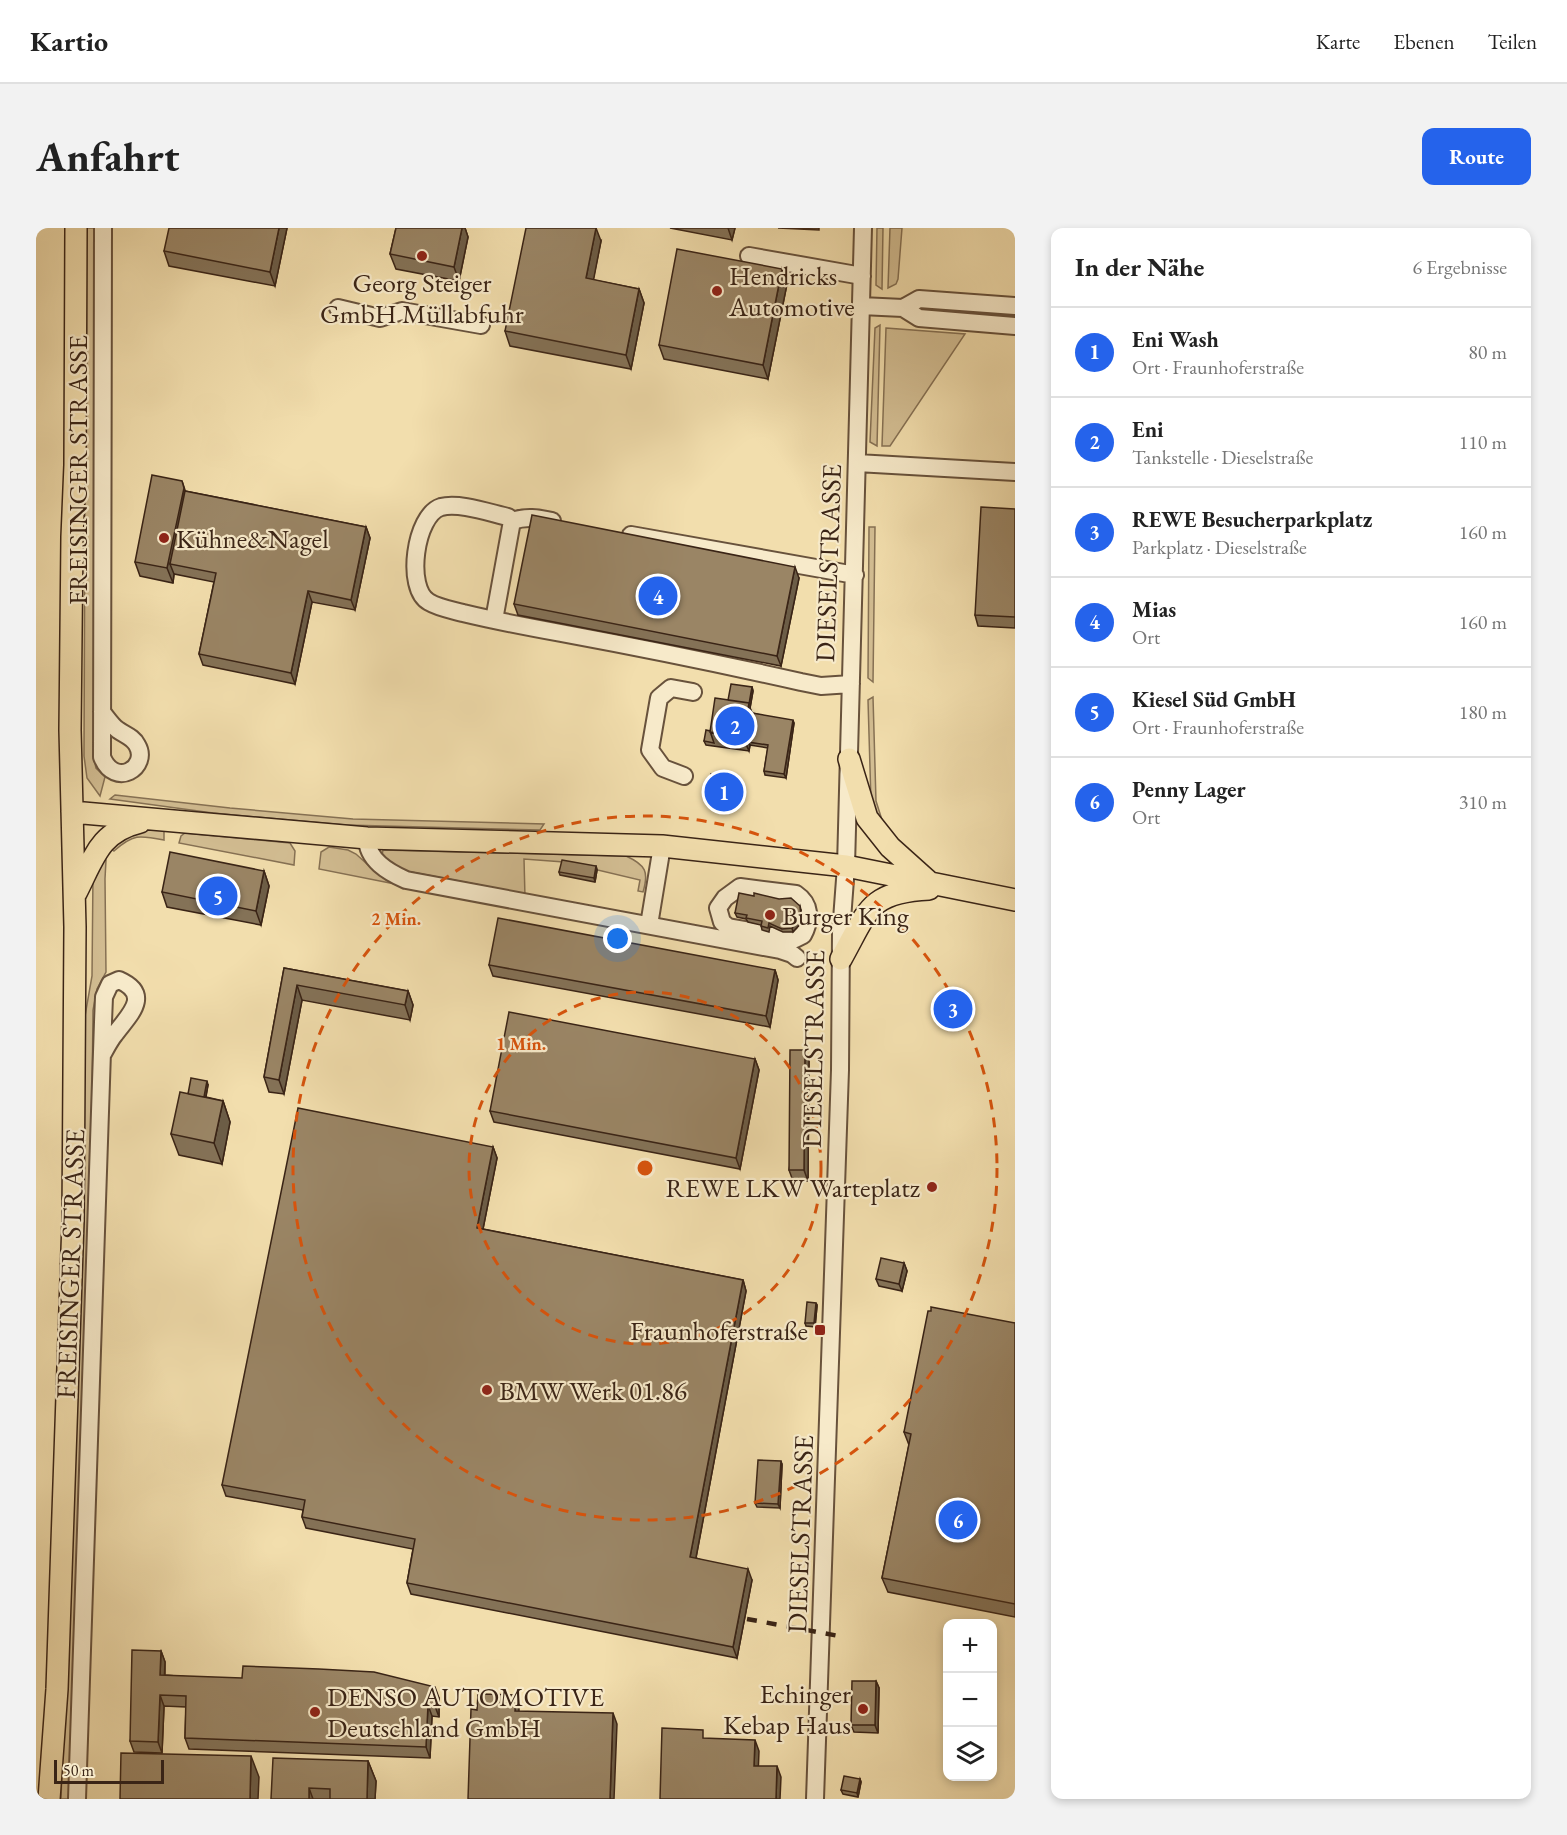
<!DOCTYPE html>
<html lang="de">
<head>
<meta charset="utf-8">
<style>
	:root { --surface:#fff; --page:#f2f2f2; --text:#222; --muted:#767676; --line:#e0e0e0; --accent:#2563eb }
	body { margin:0; font-family:"EB Garamond",serif; background:var(--page); color:var(--text) }
	.controls { position:absolute; right:18px; bottom:18px; display:grid; overflow:hidden; border-radius:12px; box-shadow:0 3px 9px #0003 }
	.controls button { width:54px; height:54px; display:grid; place-items:center; padding:0; border:0; border-bottom:2px solid var(--line); background:var(--surface); color:var(--text); font:30px sans-serif }
	.scale { position:absolute; left:18px; bottom:15px; width:110px; box-sizing:border-box; padding-left:6px; border:3px solid #3a2416; border-top:0; font-size:16px; line-height:21px; white-space:nowrap; color:#3a2416; -webkit-text-stroke:4px #f7eaca; paint-order:stroke }
	.you { position:absolute; left:582px; top:711px; width:21px; height:21px; margin:-15px; border:4px solid #fff; border-radius:50%; background:#1a73e8; box-shadow:0 0 0 9px #1a73e833 }
	.badge { display:grid; place-items:center; width:39px; height:39px; border-radius:50%; background:var(--accent); color:#fff; font-size:20px; font-weight:700 }
	.pin { position:absolute; translate:-50% -50%; border:3px solid #fff; box-shadow:0 2px 6px #0006 }
	.list { margin:0; padding:0; list-style:none }
	h2 { display:flex; justify-content:space-between; align-items:center; height:78px; margin:0; padding:0 24px; font-size:26px }
	h2 small { font-size:20px; font-weight:400; color:var(--muted) }
	.list li { display:grid; grid-template-columns:39px 1fr auto; gap:18px; align-items:center; box-sizing:border-box; height:90px; padding:0 24px; border-top:2px solid var(--line) }
	.list b { display:block; font-size:22px; white-space:nowrap }
	.list p { margin:0; font-size:20px; white-space:nowrap; color:var(--muted) }
	.list em { font-size:20px; font-style:normal; color:var(--muted) }
	.icon { flex:none; width:33px; height:33px; fill:none; stroke:currentColor; stroke-width:2; stroke-linecap:round; stroke-linejoin:round }
	.map { position:relative; flex:none; width:979px; height:1571px; overflow:hidden; border-radius:12px }
	header { display:flex; align-items:center; gap:36px; box-sizing:border-box; height:84px; padding:0 30px; background:var(--surface); border-bottom:2px solid var(--line) }
	header strong { font-size:28px }
	nav { display:flex; gap:33px; margin-inline-start:auto; font-size:21px }
	.intro { display:flex; align-items:center; justify-content:space-between; box-sizing:border-box; height:144px; padding:0 36px }
	h1 { margin:0; font-size:42px }
	.button { padding:15px 27px; border-radius:12px; background:var(--accent); color:#fff; font-size:21px; font-weight:700 }
	main { display:flex; gap:36px; padding:0 36px }
	aside { flex:1; background:var(--surface); border-radius:12px; box-shadow:0 3px 9px #0003 }
	.map>svg:first-child { display:block }
	.green { fill:#d3be93; stroke:#867154; stroke-width:1.5 }
	.lines { fill:none; stroke-linecap:round; stroke-linejoin:round }
	.minor-casing { stroke:#68523c; stroke-width:20 }
	.major-casing { stroke:#3a2416; stroke-width:24 }
	.minor { stroke:#f7eaca; stroke-width:16 }
	.major { stroke:#f2dead; stroke-width:21 }
	.rail { stroke:#3a2416; stroke-width:4.5; stroke-dasharray:10 10; stroke-linecap:butt }
	.wall { fill:#847257; stroke:#3a2416; stroke-width:1.5 }
	.shaded-wall { fill:#6c5d47; stroke:#3a2416; stroke-width:1.5 }
	.building { fill:#9a8565; stroke:#3a2416; stroke-width:1.5 }
	.ring { fill:none; stroke:#d7540d; stroke-width:3; stroke-dasharray:10 8 }
	.poi-dot { fill:#8f2418; stroke:#f7eaca; stroke-width:2 }
	.labels { text-anchor:middle; dominant-baseline:central; stroke-width:4.5; stroke-linejoin:round; paint-order:stroke }
	.poi-label { font-size:27px; fill:#3a2416; stroke:#f7eaca; text-anchor:start }
	.street-label { font-size:27px; fill:#3a2416; stroke:#f7eaca }
	.centre { fill:#d7540d; stroke:#f7eaca; stroke-width:3 }
	.ring-label { font-size:18px; text-anchor:middle; font-weight:bold; fill:#d7540d; stroke:#f7eaca; stroke-width:4.5; stroke-linejoin:round; paint-order:stroke }
</style>
</head>
<body>
<header>
<strong>Kartio</strong>
<nav><a>Karte</a><a>Ebenen</a><a>Teilen</a></nav>
</header>
<div class="intro"><h1>Anfahrt</h1><a class="button">Route</a></div>
<main>
<div class="map">
<svg width="979" height="1571" viewBox="0 0 979 1571">
	<rect width="100%" height="100%" fill="#f2dead"/>
	<filter id="stains"><feTurbulence type="fractalNoise" baseFrequency=".00333" numOctaves="4"/><feColorMatrix values="0 0 0 0 .2 0 0 0 0 .09 0 0 0 0 .02 0 0 0 .5 -.17"/></filter>
	<radialGradient id="worn" r=".72"><stop offset=".6" stop-color="#630" stop-opacity="0"/><stop offset="1" stop-color="#630" stop-opacity=".3"/></radialGradient>
	<path class="green" d="M50,0H59L58,531L60,540L69,549L64,568L51,550L48,528Z
		M841,0H847L846,61L840,57Z
		M854,0H866L862,51L860,56L852,60Z
		M844,97L841,218L834,214L839,100Z
		M850,100L929,106L854,218H846Z
		M833,299H839L837,454L832,450Z
		M837,469L840,573L847,595L844,598L835,574L832,472Z
		M79,567L194,580L317,591L508,596L504,602L310,597L177,585L74,571Z
		M102,600L128,602V612C103,607 97,606 78,623L71,618Z
		M149,605L254,615L259,623L258,637L143,615L145,608Z
		M293,619L312,622L320,626L342,646L351,652L364,657L283,641L285,624Z
		M347,622L590,628C610,637 613,644 607,664L602,663L604,652L528,634L488,631L489,669L444,657L370,643L362,639L346,627Z
		M64,626L70,632L69,651L70,744L61,761L57,782L55,968L33,1571H25L31,1399L45,811L56,748L57,646Z"/>
	<g class="lines">
		<defs>
			<path id="minor" d="M713,28L826,48
				M825,78L867,80L883,90L979,98
				M302,80L344,90L366,83L445,97
				M867,80L883,71L979,78
				M821,235L979,244
				M476,293C490,288 502,290 516,293
				M595,307L819,347
				M458,392L476,293L472,289C454,285 423,274 405,279C379,287 369,361 393,374C403,380 416,382 427,385C460,393 492,399 525,405C606,420 685,436 765,454L785,458L815,456
				M66,484C71,490 76,498 82,502C89,507 97,509 101,517C114,539 79,561 66,529L67,0
				M648,548L627,540L614,522L623,470L635,460L657,464
				M331,610C331,632 352,644 370,652L744,722L756,726L761,730
				M704,659L760,666C775,676 775,692 767,707L759,711L692,699L686,694L682,680L689,670Z
				M613,697L626,618
				M41,1571L67,794L68,769L74,756L83,752C117,767 92,788 79,806C74,812 70,820 66,827
				M779,1571L804,842L805,705L810,638L827,0"/>
			<path id="major" d="M813,531L831,590L854,619L893,654
				M36,584L331,610L626,618L810,638L979,672
				M40,665C58,630 63,604 104,594
				M805,731C832,683 832,664 893,661
				M13,1571L21,1461L37,993L39,699L34,502L36,309L39,237L40,0"/>
		</defs>
		<use href="#minor" class="minor-casing"/>
		<use href="#major" class="major-casing"/>
		<use href="#minor" class="minor"/>
		<use href="#major" class="major"/>
		<path class="rail" d="M711,1391L803,1408"/>
	</g>
	<path class="wall" d="M251,0L239,58L133,38L128,23Z
		M360,0H429L432,9L423,53L360,41L354,26Z
		M634,0H699L696,12Z
		M742,0H783V2Z
		M565,13L557,52L603,61L608,75L595,141L474,118L469,103Z
		M746,41L751,56L732,151L628,131L623,117Z
		M149,263L330,299L334,310L319,382L276,374L259,456L167,437L163,426L178,354L138,346L137,355L104,348L99,334Z
		M979,281V400L942,398L939,387Z
		M763,350L745,438L482,387L478,376Z
		M716,459L717,463L714,480L716,485L758,495L750,550L729,547L728,543L732,520L714,517L713,523L670,517L668,513L692,472Z
		M702,558L699,575L674,570L671,563Z
		M560,638L561,642L559,654L524,647L523,644Z
		M228,643L233,658L225,697L131,679L126,664Z
		M765,682L766,694L757,704H747L734,698L733,704L726,702L725,697L712,694L710,691L701,689L699,685Z
		M453,737L739,742L742,752L734,799L457,748Z
		M248,740L372,763L377,777L374,792L266,772L248,866L233,864L228,849Z
		M719,831L723,842L704,941L458,894L454,883Z
		M773,833L772,953H757L753,942Z
		M172,857L170,869L187,873L194,894L186,936L143,927L135,906L152,866Z
		M457,919L461,930L447,1001L707,1052L710,1063L660,1330L716,1352L701,1430L375,1366L371,1355L377,1321L270,1300L266,1289L267,1282L190,1268L186,1257Z
		M868,1035L871,1043L866,1063L843,1058L840,1051Z
		M781,1078L779,1099L770,1098L769,1095Z
		M979,1095V1389L852,1364L846,1350L873,1217L868,1204Z
		M746,1237L744,1280L721,1279L719,1275Z
		M125,1423L129,1434V1447L403,1470V1489L396,1488L394,1530L153,1521L149,1510L150,1479L128,1478L126,1525L98,1524L94,1513Z
		M840,1453L843,1460L842,1505L818,1504L815,1497Z
		M332,1533L340,1553L339,1571H235Z
		M824,1551L825,1554L822,1569L807,1566L805,1562Z"/>
	<path class="shaded-wall" d="M243,0H251L239,58L234,44Z
		M426,0H429L432,9L423,53L418,39Z
		M560,0L565,13L555,65L550,50Z
		M692,0H699L696,12Z
		M746,41L751,56L732,151L727,137Z
		M603,61L608,75L595,141L590,127Z
		M146,253L153,274L134,336L138,346L137,355L131,340Z
		M330,299L334,310L319,382L315,372Z
		M759,339L763,350L745,438L741,428Z
		M272,363L276,374L259,456L255,445Z
		M716,459L717,463L714,480L718,489L712,514L714,517L713,523L707,509Z
		M757,492L758,495L750,550L748,546Z
		M700,551L702,558L699,575L696,568Z
		M560,638L561,642L559,654L558,650Z
		M228,643L233,658L225,697L220,683Z
		M764,678L765,682L766,694L757,704L756,700Z
		M739,742L742,752L734,799L730,788Z
		M261,757L266,772L248,866L243,852Z
		M372,763L377,777L374,792L369,777Z
		M769,822L773,833L772,953L768,942Z
		M719,831L723,842L704,941L700,930Z
		M171,853L172,857L166,888L164,884Z
		M187,873L194,894L186,936L178,915Z
		M457,919L461,930L445,1011L441,1000Z
		M868,1035L871,1043L866,1063L863,1056Z
		M707,1052L710,1063L658,1340L654,1329Z
		M780,1075L781,1078L779,1099L778,1095Z
		M745,1233L746,1237L744,1280L742,1276Z
		M712,1341L716,1352L701,1430L697,1419Z
		M125,1423L129,1434L128,1458L124,1447Z
		M840,1453L843,1460L842,1505L839,1497Z
		M399,1459L403,1470V1489L399,1478Z
		M124,1467L128,1478L126,1525L122,1514Z
		M480,1467L483,1478V1494L479,1483Z
		M392,1477L396,1488L394,1530L390,1519Z
		M577,1485L581,1496L578,1571H574Z
		M719,1512L723,1523L722,1549L718,1538Z
		M215,1528L223,1549L222,1571H214Z
		M332,1533L340,1553L339,1571H331Z
		M741,1538L745,1549L744,1571H740Z
		M824,1551L825,1554L822,1569L821,1565Z
		M273,1560L277,1571H273Z"/>
	<path class="building" d="M133,0H243L234,44L128,23Z
		M360,0H426L418,39L354,26Z
		M490,0H560L550,50L603,61L590,127L469,103Z
		M641,21L746,41L727,137L623,117Z
		M116,247L146,253L148,260L131,340L99,334Z
		M149,263L330,299L315,372L272,363L255,445L163,426L180,345L134,336Z
		M945,279L979,281V389L939,387Z
		M496,287L759,339L741,428L478,376Z
		M695,456L716,459L713,476V475L692,472Z
		M679,470L713,475L707,509L674,504Z
		M716,485L757,492L748,546L728,543L732,517L712,514Z
		M670,502L674,503L678,515L668,513Z
		M675,546L700,551L696,568L671,563Z
		M134,624L228,643L220,683L126,664Z
		M526,632L560,638L558,650L523,644Z
		M703,665L718,668V665L743,671L755,670L764,678L765,690L756,700L746,701L733,695L732,700L725,698L726,693L710,690L711,687L699,685Z
		M462,690L739,742L730,788L453,737Z
		M248,740L372,763L369,777L261,757L243,852L228,849Z
		M473,784L719,831L700,930L454,883Z
		M754,822H769L768,942H753Z
		M155,850L171,853L168,869L152,866Z
		M144,864L187,873L178,915L135,906Z
		M262,880L457,919L441,1000L707,1052L654,1329L712,1341L697,1419L371,1355L379,1311L266,1289L269,1272L186,1257Z
		M845,1030L868,1035L863,1056L840,1051Z
		M771,1074L780,1075L778,1095H769Z
		M895,1079L979,1095V1376L846,1350L875,1206L868,1204L892,1083H895Z
		M722,1232L745,1233L742,1276L719,1275Z
		M96,1422L125,1423L124,1447L206,1450L207,1438L283,1441L338,1444L399,1459V1478L392,1477L390,1519L149,1510L150,1468L124,1467L122,1514L94,1513Z
		M816,1453H840L839,1497H815Z
		M442,1466L480,1467L479,1483L577,1485L574,1571H432L435,1481L441,1482Z
		M626,1500L667,1502V1510L719,1512L718,1538H741L740,1571H624Z
		M85,1525L215,1528L214,1571H84Z
		M237,1530L332,1533L331,1571H294V1561L273,1560V1571H235Z
		M808,1548L824,1551L821,1565L805,1562Z"/>
	<g class="ring">
		<circle cx="609" cy="940" r="176"/>
		<circle cx="609" cy="940" r="352"/>
	</g>
	<g class="poi-dot">
		<circle cx="386" cy="28" r="6"/>
		<circle cx="681" cy="63" r="6"/>
		<circle cx="128" cy="310" r="6"/>
		<circle cx="734" cy="687" r="6"/>
		<circle cx="896" cy="959" r="6"/>
		<rect x="778" y="1096" width="12" height="12" rx="3"/>
		<circle cx="451" cy="1162" r="6"/>
		<circle cx="827" cy="1481" r="6"/>
		<circle cx="279" cy="1484" r="6"/>
	</g>
	<g class="labels">
		<g class="poi-label">
			<text x="693" y="47">Hendricks<tspan x="693" dy="31">Automotive</tspan></text>
			<text x="386" y="54" text-anchor="middle">Georg Steiger<tspan x="386" dy="31">GmbH Müllabfuhr</tspan></text>
			<text x="140" y="310">Kühne&amp;Nagel</text>
			<text x="746" y="687">Burger King</text>
			<text x="884" y="959" text-anchor="end">REWE LKW Warteplatz</text>
			<text x="772" y="1102" text-anchor="end">Fraunhoferstraße</text>
			<text x="463" y="1162">BMW Werk 01.86</text>
			<text x="815" y="1465" text-anchor="end">Echinger<tspan x="815" dy="31">Kebap Haus</tspan></text>
			<text x="291" y="1468">DENSO AUTOMOTIVE<tspan x="291" dy="31">Deutschland GmbH</tspan></text>
		</g>
		<g class="street-label">
			<text transform="translate(41 242) rotate(-90)">FREISINGER STRASSE</text>
			<text transform="translate(792 335) rotate(-88)">DIESELSTRASSE</text>
			<text transform="translate(777 821) rotate(-89)">DIESELSTRASSE</text>
			<text transform="translate(34 1036) rotate(-88)">FREISINGER STRASSE</text>
			<text transform="translate(764 1306) rotate(-88)">DIESELSTRASSE</text>
		</g>
	</g>
	<circle cx="609" cy="940" r="9" class="centre"/>
	<g class="ring-label">
		<text x="360" y="697">2 Min.</text>
		<text x="485" y="822">1 Min.</text>
	</g>
	<rect width="100%" height="100%" filter="url(#stains)"/>
	<rect width="100%" height="100%" fill="url(#worn)"/>
</svg>
<div class="controls">
<button>+</button>
<button>−</button>
<button><svg class="icon" aria-label="layers" viewBox="0 0 24 24"><path d="M12 4l9 5-9 5-9-5zM3 14l9 5 9-5"/></svg></button>
</div>
<div class="scale">50 m</div>
<div class="you"></div>
<div class="pin badge" style="left:688px;top:564px">1</div>
<div class="pin badge" style="left:699px;top:498px">2</div>
<div class="pin badge" style="left:917px;top:781px">3</div>
<div class="pin badge" style="left:622px;top:368px">4</div>
<div class="pin badge" style="left:182px;top:668px">5</div>
<div class="pin badge" style="left:922px;top:1292px">6</div>
</div>
<aside>
<h2>In der Nähe<small>6 Ergebnisse</small></h2>
<ul class="list">
<li><span class="badge">1</span><div><b>Eni Wash</b><p>Ort · Fraunhoferstraße</p></div><em>80 m</em></li>
<li><span class="badge">2</span><div><b>Eni</b><p>Tankstelle · Dieselstraße</p></div><em>110 m</em></li>
<li><span class="badge">3</span><div><b>REWE Besucherparkplatz</b><p>Parkplatz · Dieselstraße</p></div><em>160 m</em></li>
<li><span class="badge">4</span><div><b>Mias</b><p>Ort</p></div><em>160 m</em></li>
<li><span class="badge">5</span><div><b>Kiesel Süd GmbH</b><p>Ort · Fraunhoferstraße</p></div><em>180 m</em></li>
<li><span class="badge">6</span><div><b>Penny Lager</b><p>Ort</p></div><em>310 m</em></li>
</ul>
</aside>
</main>
</body>
</html>
